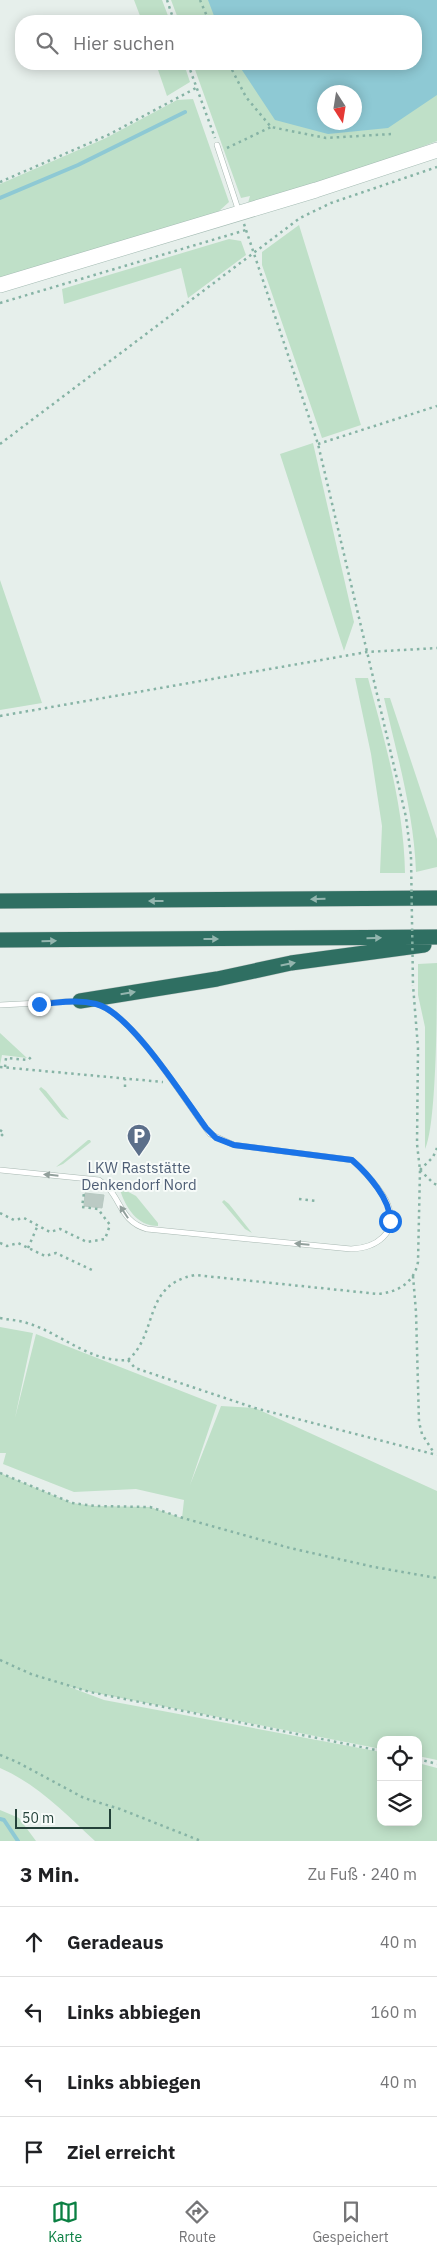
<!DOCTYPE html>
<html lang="de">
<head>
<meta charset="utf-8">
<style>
	:root { --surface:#fff; --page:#f2f2f2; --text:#202124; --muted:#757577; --line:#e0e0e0; --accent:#0b8043 }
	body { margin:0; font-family:"IBM Plex Sans",sans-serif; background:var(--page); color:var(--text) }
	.controls { position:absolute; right:15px; bottom:15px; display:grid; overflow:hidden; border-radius:10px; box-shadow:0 2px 12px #0003 }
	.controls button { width:45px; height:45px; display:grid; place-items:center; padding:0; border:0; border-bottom:1px solid var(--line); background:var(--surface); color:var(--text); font:25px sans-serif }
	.compass { position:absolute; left:317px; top:85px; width:45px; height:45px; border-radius:50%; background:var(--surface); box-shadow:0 2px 12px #0003; rotate:168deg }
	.scale { position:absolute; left:15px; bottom:12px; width:96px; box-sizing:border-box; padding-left:5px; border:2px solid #24423a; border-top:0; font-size:14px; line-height:18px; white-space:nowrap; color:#24423a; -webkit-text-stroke:4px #f7fbf9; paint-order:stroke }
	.stop { position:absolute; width:15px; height:15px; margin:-11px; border:4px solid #1a73e8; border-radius:50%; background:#fff }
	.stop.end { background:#1a73e8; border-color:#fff; box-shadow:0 1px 5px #0008 }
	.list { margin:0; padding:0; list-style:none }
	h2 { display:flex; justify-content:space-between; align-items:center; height:65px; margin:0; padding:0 20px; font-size:21px }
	h2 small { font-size:16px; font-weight:400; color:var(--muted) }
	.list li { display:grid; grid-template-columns:32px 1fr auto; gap:15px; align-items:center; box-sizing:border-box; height:70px; padding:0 20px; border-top:1px solid var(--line) }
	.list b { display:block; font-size:19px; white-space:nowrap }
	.list em { font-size:16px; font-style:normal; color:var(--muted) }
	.icon { flex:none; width:28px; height:28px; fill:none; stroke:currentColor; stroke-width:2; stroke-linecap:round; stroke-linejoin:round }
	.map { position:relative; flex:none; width:437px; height:1841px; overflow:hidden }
	.search { position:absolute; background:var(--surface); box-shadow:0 2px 12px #0003; left:15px; right:15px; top:15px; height:55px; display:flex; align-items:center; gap:12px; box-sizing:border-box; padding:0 18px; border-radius:20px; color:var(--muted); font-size:19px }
	.sheet { height:345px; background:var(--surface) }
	nav { display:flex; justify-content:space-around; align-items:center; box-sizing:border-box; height:70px; border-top:1px solid var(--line); background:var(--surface); font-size:14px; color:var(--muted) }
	nav a { display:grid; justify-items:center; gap:2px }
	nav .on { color:var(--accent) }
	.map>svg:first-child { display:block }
	.green { fill:#bfe0c8; fill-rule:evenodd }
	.water { fill:#8ec9d4; fill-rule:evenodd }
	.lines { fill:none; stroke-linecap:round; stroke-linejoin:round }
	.stream { stroke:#8ec9d4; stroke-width:4 }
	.building { fill:#bbcac4; stroke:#b8c9c2 }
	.lane-casing { stroke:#a8b8b2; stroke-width:6 }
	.secondary-casing { stroke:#a4bbb3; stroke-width:16 }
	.highway-casing { stroke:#c2cac8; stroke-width:16 }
	.path { stroke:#86b3a5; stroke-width:2.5; stroke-dasharray:2.5 4; stroke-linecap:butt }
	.lane { stroke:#fff; stroke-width:5 }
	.secondary { stroke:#fff; stroke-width:15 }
	.highway { stroke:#2f6f62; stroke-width:15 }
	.path-bridge { stroke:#86b3a5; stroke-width:2.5; stroke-dasharray:2.5 4; stroke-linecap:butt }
	.oneway { fill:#93b5ae }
	.oneway2 { fill:#92a09c }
	.route { stroke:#1a73e8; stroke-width:6 }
	.labels { text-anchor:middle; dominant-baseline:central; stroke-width:4; stroke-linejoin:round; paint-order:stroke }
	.service-label { font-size:15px; fill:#4e5e75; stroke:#f7fbf9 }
</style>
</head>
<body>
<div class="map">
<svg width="437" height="1841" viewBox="0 0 437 1841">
	<rect width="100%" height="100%" fill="#e6efeb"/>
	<path class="green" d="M134,0H162L170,21H142Z
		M171,0H437V141L362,169L248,203L250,196L241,198L193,64H416V21H179ZM324,92H354V122H324Z
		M156,64H184L190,82L167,96Z
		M193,99L229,202L218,212L0,278V184L106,138L177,100Z
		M299,225L361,425L322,438L262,265V252Z
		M229,239L241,241L246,255L188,298L181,268L64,304L62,289Z
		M313,443L354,622L344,651L280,454Z
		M0,580L42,703L0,710Z
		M355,678H368C385,742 404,807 405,873H380L382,826L371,754Z
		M384,698H390L437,839V867L416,872C414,813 397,755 384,698Z
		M437,963C437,1000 437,1124 425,1149V1027L418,995V964Z
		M0,1033L27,1058L2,1055L0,1065Z
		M41,1087L46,1091L69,1120L62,1117L39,1089Z
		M88,1140H90L91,1142L63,1164L56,1167Z
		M121,1188L136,1196L158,1223V1226C137,1226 126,1208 120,1190Z
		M224,1200L229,1204L252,1233L245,1229L222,1202Z
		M0,1327L33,1333L15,1418L36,1334L217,1405L190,1485L221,1406L255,1408L437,1491V1760L418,1756V1740H381V1749L91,1692L67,1686L104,1700L381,1752V1822H418V1763L437,1768V1841H95C66,1814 37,1784 0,1768V1473L72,1503L95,1506L150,1507L182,1518L184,1500L136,1489L74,1492L3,1464L6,1453H0Z
		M0,1810L19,1818L36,1841H0Z"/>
	<path class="water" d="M208,0H437V95L388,128L328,134L275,120L238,64H416V21H216ZM324,92H354V122H324Z"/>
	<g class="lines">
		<path class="stream" d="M0,198L78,165L185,112
			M0,1819L4,1820L18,1841"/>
	</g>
	<path class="building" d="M85,1193L104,1195L102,1208L84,1206Z"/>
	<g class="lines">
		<defs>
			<path id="lane" d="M217,145L239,212
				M0,1005L79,1001
				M0,1170L99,1180C122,1195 118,1221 147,1229L351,1249C376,1248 399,1233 388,1205C383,1192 363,1169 352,1160L234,1145L210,1134C185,1101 133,1014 95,1003"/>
			<path id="secondary" d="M0,285L316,190L437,150"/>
			<path id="highway" d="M0,901L437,898
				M0,940L437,937
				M80,1001L217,979L291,963L424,945"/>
		</defs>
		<use href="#lane" class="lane-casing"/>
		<use href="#secondary" class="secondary-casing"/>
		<use href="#highway" class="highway-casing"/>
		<path class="path" d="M167,0L174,21
			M200,0L209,21
			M188,64L215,138
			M229,64L246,97L271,127L326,138L391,134
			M227,148L271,127
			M0,182L108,135L196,88
			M244,224L318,444L406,817L411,857
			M0,303L246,230
			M0,444L300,218L331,203L437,167
			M318,444L437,406
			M0,716L367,652L437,648
			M0,1067L163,1082
			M5,1067L6,1058L28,1060L31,1057
			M125,1087V1079
			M0,1130L4,1133L0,1137
			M420,1170L433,1157L437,1148
			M420,1170L433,1183L437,1185
			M299,1199L316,1201
			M0,1213L14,1220L24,1218L50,1232L60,1229L87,1242L105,1239L110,1225L98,1209L82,1207L85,1186
			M0,1243L7,1246L18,1243L45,1256L56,1253L92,1270
			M28,1248L38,1225
			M413,1276L416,1312L419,1422L422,1434L434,1453
			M0,1318C9,1320 18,1320 27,1323C61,1333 90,1363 128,1360C159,1333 142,1285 195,1275L378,1294C398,1292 414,1283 418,1262L420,1170L417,1144L418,1048L413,985
			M128,1360L135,1368L255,1408L437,1455
			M0,1473L72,1503L95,1506L150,1507L183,1518L290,1548L374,1567L437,1578
			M0,1660L31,1674L90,1692L381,1751
			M0,1755L17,1762L84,1798L120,1809L201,1841
			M418,1759L437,1764"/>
		<use href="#lane" class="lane"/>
		<use href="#secondary" class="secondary"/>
		<use href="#highway" class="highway"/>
		<path class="path-bridge" d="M411,857L413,985"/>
	</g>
	<defs><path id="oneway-solid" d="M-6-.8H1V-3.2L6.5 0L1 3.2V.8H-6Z" transform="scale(1.25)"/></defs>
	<g class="oneway">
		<use href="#oneway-solid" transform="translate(318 899) rotate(179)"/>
		<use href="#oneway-solid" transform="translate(156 901) rotate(-180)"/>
		<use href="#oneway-solid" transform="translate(374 938) rotate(-1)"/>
		<use href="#oneway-solid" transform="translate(211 939)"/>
		<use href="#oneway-solid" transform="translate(49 941) rotate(-1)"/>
		<use href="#oneway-solid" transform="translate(288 964) rotate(-11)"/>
		<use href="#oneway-solid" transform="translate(128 993) rotate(-9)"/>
	</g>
	<g class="oneway2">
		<use href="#oneway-solid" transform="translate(51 1175) rotate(-174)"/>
		<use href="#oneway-solid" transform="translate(124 1212) rotate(-123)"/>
		<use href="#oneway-solid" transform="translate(302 1244) rotate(-175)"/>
	</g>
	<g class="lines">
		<path class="route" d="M39,1004C58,1003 77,999 96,1004C130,1012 184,1098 206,1128L216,1138L234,1145L352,1160C368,1174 391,1200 390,1221"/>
	</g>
	<defs>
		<symbol id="parking-pin" viewBox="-11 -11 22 30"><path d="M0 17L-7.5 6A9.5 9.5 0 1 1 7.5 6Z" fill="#5c6f8a" stroke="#f7fbf9"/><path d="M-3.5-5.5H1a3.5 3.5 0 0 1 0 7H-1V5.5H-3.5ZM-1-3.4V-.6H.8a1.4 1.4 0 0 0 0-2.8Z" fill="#fff"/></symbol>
	</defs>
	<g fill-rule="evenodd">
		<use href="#parking-pin" x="125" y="1122" width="28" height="38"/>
	</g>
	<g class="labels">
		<g class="service-label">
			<text x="139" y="1167">LKW Raststätte<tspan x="139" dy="17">Denkendorf Nord</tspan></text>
		</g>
	</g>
</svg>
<div class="controls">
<button><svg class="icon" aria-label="locate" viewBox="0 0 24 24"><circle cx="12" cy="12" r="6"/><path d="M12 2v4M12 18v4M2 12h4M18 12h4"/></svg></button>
<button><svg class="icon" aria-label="layers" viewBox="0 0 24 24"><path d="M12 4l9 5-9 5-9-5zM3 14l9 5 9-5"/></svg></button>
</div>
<svg class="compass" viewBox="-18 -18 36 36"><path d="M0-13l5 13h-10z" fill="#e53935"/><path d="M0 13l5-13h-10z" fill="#757577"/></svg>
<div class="scale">50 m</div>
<div class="stop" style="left:390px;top:1221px"></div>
<div class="stop end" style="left:39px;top:1004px"></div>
<div class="search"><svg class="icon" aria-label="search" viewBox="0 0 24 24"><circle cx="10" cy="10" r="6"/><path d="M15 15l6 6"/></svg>Hier suchen</div>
</div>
<section class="sheet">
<h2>3 Min.<small>Zu Fuß · 240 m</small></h2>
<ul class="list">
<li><svg class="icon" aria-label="ahead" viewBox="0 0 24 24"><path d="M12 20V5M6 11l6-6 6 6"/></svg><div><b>Geradeaus</b></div><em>40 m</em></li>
<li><svg class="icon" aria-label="left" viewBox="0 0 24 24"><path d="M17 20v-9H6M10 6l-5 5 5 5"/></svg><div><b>Links abbiegen</b></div><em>160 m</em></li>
<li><svg class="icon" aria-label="left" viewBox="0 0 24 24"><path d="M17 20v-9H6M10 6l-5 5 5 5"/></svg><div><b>Links abbiegen</b></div><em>40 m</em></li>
<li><svg class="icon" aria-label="arrive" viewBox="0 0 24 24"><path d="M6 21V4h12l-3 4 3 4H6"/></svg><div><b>Ziel erreicht</b></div></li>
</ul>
</section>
<nav>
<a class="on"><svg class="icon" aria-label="map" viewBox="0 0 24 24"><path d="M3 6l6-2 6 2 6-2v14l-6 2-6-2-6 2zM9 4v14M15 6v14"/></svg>Karte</a>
<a><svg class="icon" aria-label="directions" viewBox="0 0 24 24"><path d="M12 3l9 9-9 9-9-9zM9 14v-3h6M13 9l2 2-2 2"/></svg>Route</a>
<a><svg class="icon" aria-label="saved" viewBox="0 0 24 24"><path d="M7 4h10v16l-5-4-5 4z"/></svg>Gespeichert</a>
</nav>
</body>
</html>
